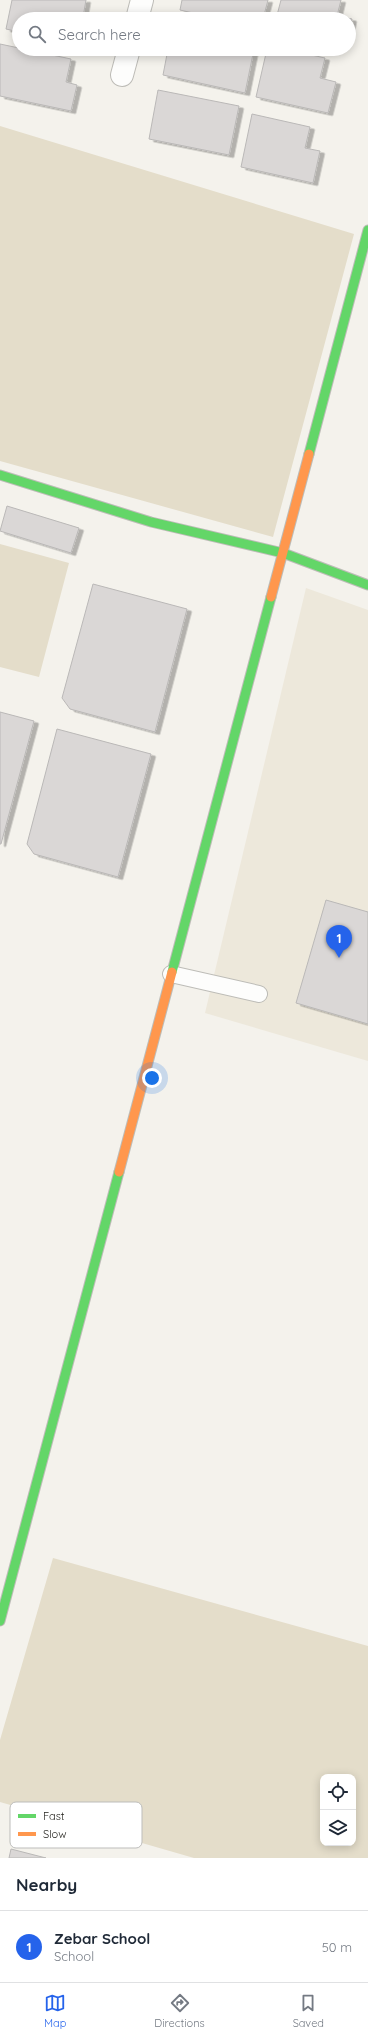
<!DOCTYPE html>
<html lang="en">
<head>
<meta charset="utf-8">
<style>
	:root { --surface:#fff; --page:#f6f6f7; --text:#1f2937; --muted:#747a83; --line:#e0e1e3; --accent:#2563eb }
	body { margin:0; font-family:Quicksand,sans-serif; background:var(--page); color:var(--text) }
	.controls { position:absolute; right:12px; bottom:12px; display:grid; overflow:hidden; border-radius:8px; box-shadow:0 2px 10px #0003 }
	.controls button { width:36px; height:36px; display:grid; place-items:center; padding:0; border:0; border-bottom:1px solid var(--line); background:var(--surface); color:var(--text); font:20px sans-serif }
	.you { position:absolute; left:152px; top:1078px; width:14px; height:14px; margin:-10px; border:3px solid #fff; border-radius:50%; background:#1a73e8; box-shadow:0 0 0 6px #1a73e833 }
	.badge { display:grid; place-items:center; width:26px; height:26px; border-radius:50%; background:var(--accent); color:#fff; font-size:13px; font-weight:700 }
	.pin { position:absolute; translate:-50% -33px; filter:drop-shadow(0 1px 2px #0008) }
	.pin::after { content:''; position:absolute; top:21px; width:14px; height:12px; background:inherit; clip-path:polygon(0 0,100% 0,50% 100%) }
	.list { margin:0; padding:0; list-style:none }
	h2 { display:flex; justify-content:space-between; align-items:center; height:52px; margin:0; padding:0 16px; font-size:17px }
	h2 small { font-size:13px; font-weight:400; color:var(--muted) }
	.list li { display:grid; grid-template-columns:26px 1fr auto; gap:12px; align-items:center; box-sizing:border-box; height:72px; padding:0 16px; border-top:1px solid var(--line) }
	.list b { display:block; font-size:15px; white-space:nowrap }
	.list p { margin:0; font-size:13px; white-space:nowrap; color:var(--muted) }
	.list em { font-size:13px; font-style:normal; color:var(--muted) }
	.icon { flex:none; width:22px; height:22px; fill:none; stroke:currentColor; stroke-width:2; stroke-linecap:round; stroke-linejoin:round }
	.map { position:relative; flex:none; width:368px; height:1858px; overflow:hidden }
	.search { position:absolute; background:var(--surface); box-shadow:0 2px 10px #0003; left:12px; right:12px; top:12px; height:44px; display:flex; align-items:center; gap:10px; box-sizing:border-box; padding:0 14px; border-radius:22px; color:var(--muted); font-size:15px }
	.sheet { height:124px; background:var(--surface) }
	nav { display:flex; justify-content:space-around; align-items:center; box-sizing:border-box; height:56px; border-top:1px solid var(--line); background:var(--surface); font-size:11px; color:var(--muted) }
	nav a { display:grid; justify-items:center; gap:2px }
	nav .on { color:var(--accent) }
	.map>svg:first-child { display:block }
	.built { fill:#ede8db }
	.green { fill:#e4ddca; fill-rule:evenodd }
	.building { fill:#dad7d6; stroke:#bab8b7; filter:url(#shadow) }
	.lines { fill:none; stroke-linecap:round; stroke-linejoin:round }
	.lane-casing { stroke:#bdbcb7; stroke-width:18 }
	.street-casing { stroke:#bdbcb7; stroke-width:24 }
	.fast-casing { stroke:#bdbcb7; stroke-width:11 }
	.slow-casing { stroke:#bdbcb7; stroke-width:11 }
	.lane { stroke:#fdfdfc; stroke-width:16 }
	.street { stroke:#fdfdfc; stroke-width:22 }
	.fast { stroke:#63d668; stroke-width:9 }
	.slow { stroke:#ff974d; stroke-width:9 }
	.key { fill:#fff; stroke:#bdbdbb; stroke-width:1 }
	.key-label { font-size:11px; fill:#23221d }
</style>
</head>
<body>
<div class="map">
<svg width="368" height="1858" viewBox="0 0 368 1858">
	<defs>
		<filter id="shadow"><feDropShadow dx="4.5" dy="2.5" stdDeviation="0" flood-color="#0004"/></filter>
	</defs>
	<rect width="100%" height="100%" fill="#f4f2ec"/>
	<path class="built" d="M306,588L368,610V1061L205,1013Z"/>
	<path class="green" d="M0,126L354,234L273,537L0,461Z
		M0,544L69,563L39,677L0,667Z
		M53,1558L368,1646V1858H194L0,1802V1740ZM323,1777H353V1843H323Z"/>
	<path class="building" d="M12,0H86L83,17L91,19H19V32L6,29Z
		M182,0H268L263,19H219L180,10Z
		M281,0H341L337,16L352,19L349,34V19H276Z
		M0,44L71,59L66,82L77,85L71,111L0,96Z
		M168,49H254L245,93L163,75Z
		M267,49H285L325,58L320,78L336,82L328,113L256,97Z
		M158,90L239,106L229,155L149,139Z
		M252,114L310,127L305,148L320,151L313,183L241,167Z
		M7,506L79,528L71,553L0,531Z
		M93,584L187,609L155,732L70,709L62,698Z
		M0,712L34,721L1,844H0Z
		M57,729L151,754L118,877L34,854L27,844Z
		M326,900L368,912V1024L296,1003Z
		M11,1849L46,1858H9Z"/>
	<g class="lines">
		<defs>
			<path id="lane" d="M171,974L259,994"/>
			<path id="street" d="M137,19L142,0
				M122,75L129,49"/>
			<path id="fast" d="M309,454L368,230
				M0,475L151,522L283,553L368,585
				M172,972L271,597
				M0,1621L119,1172"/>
			<path id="slow" d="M271,597L309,454
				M119,1172L172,972"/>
		</defs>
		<use href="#lane" class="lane-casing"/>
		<use href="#street" class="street-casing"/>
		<use href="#fast" class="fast-casing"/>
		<use href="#slow" class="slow-casing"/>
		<use href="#lane" class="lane"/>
		<use href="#street" class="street"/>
		<use href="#fast" class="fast"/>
		<use href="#slow" class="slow"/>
	</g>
	<rect x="10" y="1802" width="132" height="46" rx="6" class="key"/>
	<rect x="18" y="1814" width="18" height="4" fill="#63d668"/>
	<rect x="18" y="1832" width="18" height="4" fill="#ff974d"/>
	<g class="key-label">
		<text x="43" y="1820">Fast</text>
		<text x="43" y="1838">Slow</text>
	</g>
</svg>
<div class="controls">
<button><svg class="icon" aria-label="locate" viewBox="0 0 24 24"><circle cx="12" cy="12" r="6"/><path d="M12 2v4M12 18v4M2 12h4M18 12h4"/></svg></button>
<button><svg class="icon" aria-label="layers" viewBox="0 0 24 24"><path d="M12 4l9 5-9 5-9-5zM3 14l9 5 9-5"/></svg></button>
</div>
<div class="you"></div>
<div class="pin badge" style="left:339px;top:958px">1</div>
<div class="search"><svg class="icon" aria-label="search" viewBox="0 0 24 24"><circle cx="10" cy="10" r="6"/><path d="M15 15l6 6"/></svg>Search here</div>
</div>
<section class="sheet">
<h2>Nearby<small></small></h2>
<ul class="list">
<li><span class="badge">1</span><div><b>Zebar School</b><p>School</p></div><em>50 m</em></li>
</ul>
</section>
<nav>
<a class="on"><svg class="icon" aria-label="map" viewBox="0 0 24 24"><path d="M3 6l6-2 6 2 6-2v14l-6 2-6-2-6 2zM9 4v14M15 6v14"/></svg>Map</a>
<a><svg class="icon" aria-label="directions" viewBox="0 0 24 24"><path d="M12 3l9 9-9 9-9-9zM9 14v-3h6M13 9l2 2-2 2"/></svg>Directions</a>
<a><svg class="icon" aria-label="saved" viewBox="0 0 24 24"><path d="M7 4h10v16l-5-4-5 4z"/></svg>Saved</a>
</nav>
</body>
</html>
